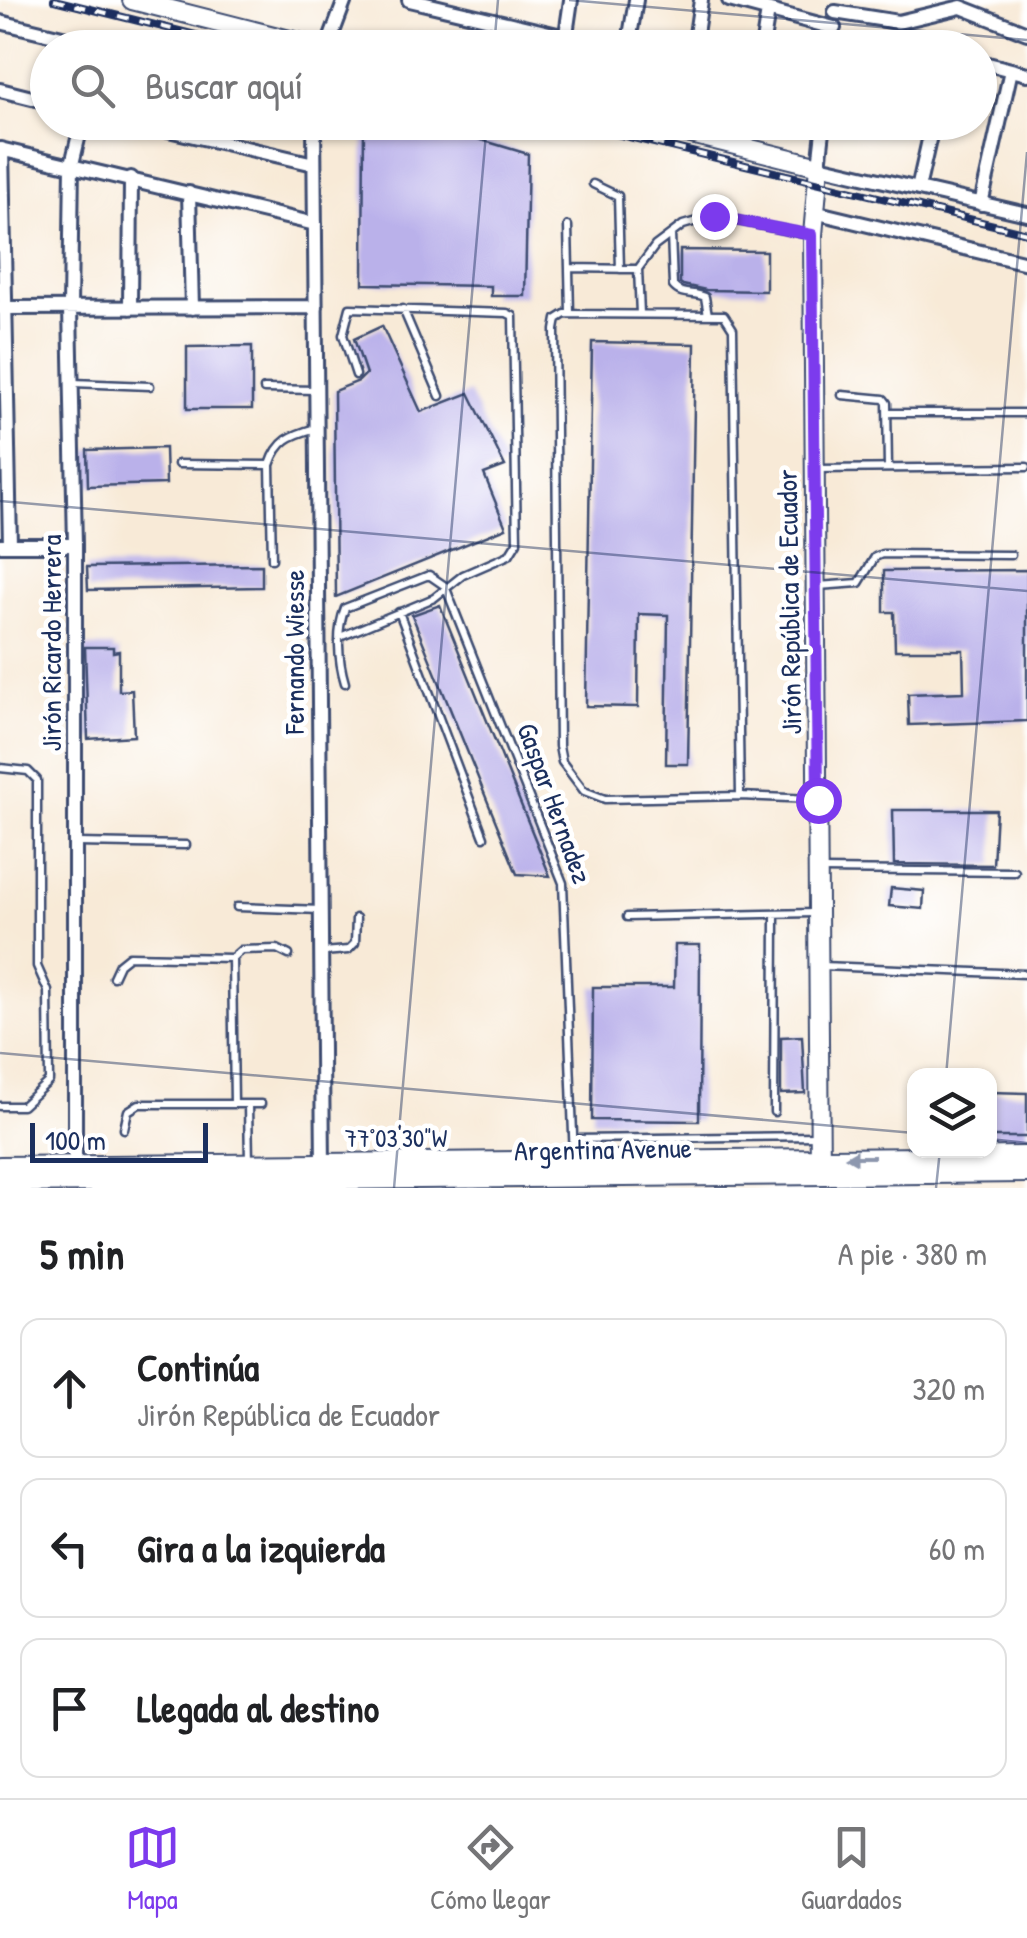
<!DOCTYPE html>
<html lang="es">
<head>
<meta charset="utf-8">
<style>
	:root { --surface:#fff; --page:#f2f2f2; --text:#202124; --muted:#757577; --line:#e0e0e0; --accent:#7c3aed }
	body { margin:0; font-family:"Patrick Hand",sans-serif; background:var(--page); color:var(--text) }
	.controls { position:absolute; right:30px; bottom:30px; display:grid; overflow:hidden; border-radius:20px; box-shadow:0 2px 8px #0004 }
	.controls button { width:90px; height:90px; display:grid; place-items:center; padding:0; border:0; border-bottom:2px solid var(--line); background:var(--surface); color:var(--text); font:50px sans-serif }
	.scale { position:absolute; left:30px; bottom:25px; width:178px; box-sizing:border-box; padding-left:10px; border:5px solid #1b2f5e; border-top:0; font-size:28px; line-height:35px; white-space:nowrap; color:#1b2f5e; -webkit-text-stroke:8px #fff; paint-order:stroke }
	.stop { position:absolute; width:30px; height:30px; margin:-22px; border:8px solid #7c3aed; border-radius:50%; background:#fff }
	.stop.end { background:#7c3aed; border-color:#fff; box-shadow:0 2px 10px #0008 }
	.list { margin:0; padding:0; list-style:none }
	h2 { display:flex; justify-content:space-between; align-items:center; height:130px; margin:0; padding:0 40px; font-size:42px }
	h2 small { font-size:32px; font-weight:400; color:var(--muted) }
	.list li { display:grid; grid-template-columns:65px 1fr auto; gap:30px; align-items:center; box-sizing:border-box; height:140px; margin:0 20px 20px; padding:0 20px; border:2px solid var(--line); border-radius:20px }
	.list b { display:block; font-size:38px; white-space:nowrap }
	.list p { margin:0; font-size:32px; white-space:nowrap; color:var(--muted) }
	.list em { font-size:32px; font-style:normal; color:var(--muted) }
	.icon { flex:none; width:55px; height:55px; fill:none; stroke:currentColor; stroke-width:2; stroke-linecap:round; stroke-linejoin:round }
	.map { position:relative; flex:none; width:1027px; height:1188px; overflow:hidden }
	.search { position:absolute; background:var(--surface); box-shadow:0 2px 8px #0004; left:30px; right:30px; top:30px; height:110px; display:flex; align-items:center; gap:25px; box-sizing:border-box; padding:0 35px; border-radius:55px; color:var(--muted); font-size:38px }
	.sheet { height:610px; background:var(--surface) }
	nav { display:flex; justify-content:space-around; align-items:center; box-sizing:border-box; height:140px; border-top:2px solid var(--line); background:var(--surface); font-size:28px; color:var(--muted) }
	nav a { display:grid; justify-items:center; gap:5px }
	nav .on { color:var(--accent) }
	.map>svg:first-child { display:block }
	.building { fill:#bab1ea }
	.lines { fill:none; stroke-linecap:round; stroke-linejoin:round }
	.lane-casing { stroke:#3c4b70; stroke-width:11 }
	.street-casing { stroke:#3c4b70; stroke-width:18 }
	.secondary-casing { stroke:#3c4b70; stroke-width:22 }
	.lane { stroke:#fff; stroke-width:6 }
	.street { stroke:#fff; stroke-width:12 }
	.secondary { stroke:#fff; stroke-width:18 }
	.rail-casing { stroke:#1b2f5e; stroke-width:8 }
	.rail { stroke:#fff; stroke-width:4; stroke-dasharray:11; stroke-linecap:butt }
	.oneway { fill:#8d97ae }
	.route { stroke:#7c3aed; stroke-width:12 }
	.ticks { fill:none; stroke:#1b2f5e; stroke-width:2.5; stroke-opacity:0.45 }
	.labels { text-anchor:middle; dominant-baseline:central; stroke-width:9; stroke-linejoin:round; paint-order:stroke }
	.street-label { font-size:28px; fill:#1b2f5e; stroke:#fff }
	.ticks-label { font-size:25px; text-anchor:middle; fill:#1b2f5e; stroke:#fff; stroke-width:9; stroke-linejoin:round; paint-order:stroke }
</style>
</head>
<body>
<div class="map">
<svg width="1027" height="1188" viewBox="0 0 1027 1188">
	<rect width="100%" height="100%" fill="#fff"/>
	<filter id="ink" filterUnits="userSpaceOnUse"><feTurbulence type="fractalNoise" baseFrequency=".01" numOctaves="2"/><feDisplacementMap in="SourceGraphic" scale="20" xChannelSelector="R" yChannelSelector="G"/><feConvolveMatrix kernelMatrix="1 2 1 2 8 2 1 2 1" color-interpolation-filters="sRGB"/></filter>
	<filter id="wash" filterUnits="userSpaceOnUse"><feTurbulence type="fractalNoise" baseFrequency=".0048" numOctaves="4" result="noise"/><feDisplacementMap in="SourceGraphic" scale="40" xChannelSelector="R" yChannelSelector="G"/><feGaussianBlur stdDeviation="2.25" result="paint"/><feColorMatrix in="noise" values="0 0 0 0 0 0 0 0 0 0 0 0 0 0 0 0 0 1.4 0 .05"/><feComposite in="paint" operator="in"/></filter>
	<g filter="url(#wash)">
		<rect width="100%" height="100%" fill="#f8ead7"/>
		<g id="blocks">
			<path class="building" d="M364,122H409L455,132L528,154L525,296H491V286L363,284Z
				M680,250L766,251V291L706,290L683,285L680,283Z
				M382,326L421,412L469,393L505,466L484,474L506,528L336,597L334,391L359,381L366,374L354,339Z
				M592,342L695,344L688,764H666L668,615L639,614L638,707L586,706Z
				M252,346V409H187V347Z
				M165,448L166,484L88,486L87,450Z
				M262,565V587L88,590L87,567Z
				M1027,570V721L909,725L908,694L964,692L963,650H895L894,612H884V571Z
				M440,605L550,876L517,874L412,615Z
				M85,647H113V652L119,651V691L132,690L134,736L88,739Z
				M893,810H996L993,865L894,864Z
				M891,888L924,891L923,909L889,906Z
				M675,945H700L699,1121L592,1120L593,987H674Z
				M802,1036L805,1093L781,1094V1037Z
				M990,1092L1027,1093V1137H990Z"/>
		</g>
	</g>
	<g filter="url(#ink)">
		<use href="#blocks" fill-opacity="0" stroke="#3c4b70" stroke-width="2.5"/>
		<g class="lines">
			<defs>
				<path id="lane" d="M593,184L618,196L620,269
					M568,226L570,313
					M671,234L673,286C682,297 694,291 705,297L708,315
					M569,268L638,269
					M403,309L440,396
					M640,314L638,269L655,246L683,225L714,216L810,235
					M73,383L150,386
					M264,389L316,390
					M842,395L884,399L887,403L888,468
					M888,413H1027
					M178,464L270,465C278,440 291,435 316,428
					M270,465L272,559
					M816,469L1027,467
					M818,586L859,583L875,557L882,554L1011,555
					M399,612L484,837
					M340,637L434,598L463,575L509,555L517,542L513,316L507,313L350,308L343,335L356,375
					M345,683C338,660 336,630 345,608L429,575L445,586L563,883L574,1159
					M0,768L28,771L37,780V966L48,991L49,1081L22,1106H0
					M740,796L733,329L724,315L565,314L557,319L555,330L559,746L562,762L584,791L605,799L740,796L813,799
					M77,843L186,845
					M820,870L1015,872
					M237,907L321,910
					M627,917L815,913
					M323,952L348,950L355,943L356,918
					M822,966L1026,974
					M113,977L119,964L129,956L232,958
					M234,1104L232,958L241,950L277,949L289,955
					M248,1105L249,1162
					M774,1112L775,914
					M124,1129L128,1111L139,1104H261
					M574,1139L819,1136"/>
				<path id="street" d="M409,0L566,37
					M729,0L834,28
					M835,12L898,22L961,7L1027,33
					M0,22L108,48
					M833,43L884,48
					M327,48L345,0
					M564,48L571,0
					M628,48L636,0
					M694,48L701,0
					M762,48L768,11
					M980,62L1027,74
					M0,90L48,102
					M134,122L314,164
					M314,122L323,1168
					M824,122L819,166L1027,214
					M745,147L749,122
					M0,149L315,224
					M2,149L10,545
					M918,189L933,122
					M189,193L192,308
					M981,204L1011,70
					M814,212L1027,263
					M0,308L316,307
					M130,308L131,178
					M0,545H75
					M75,1165V545L70,308L72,164L82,122"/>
				<path id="secondary" d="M132,0L321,48
					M643,122L819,166L813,235L820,1175
					M0,1166L1027,1156
					M0,1183L1027,1173"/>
			</defs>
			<use href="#lane" class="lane-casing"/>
			<use href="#street" class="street-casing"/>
			<use href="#secondary" class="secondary-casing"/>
			<use href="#lane" class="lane"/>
			<use href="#street" class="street"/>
			<use href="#secondary" class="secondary"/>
			<defs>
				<path id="rail" d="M54,0L248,48
					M567,122L1027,233"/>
			</defs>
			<use href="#rail" class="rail-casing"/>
			<use href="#rail" class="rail"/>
		</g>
		<defs><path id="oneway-solid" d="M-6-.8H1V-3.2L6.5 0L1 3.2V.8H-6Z" transform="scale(2.5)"/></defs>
		<use class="oneway" href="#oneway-solid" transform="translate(860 1157) rotate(180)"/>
	</g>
	<g class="lines" filter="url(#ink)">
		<path class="route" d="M714,216L812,235L818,800"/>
	</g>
	<path class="ticks" d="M569,0L1027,40M494,48L498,0M0,501L1027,591M0,1053L914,1133M946,1076L1027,152M990,1139L1027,1143M394,1188L487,122M936,1188L940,1150"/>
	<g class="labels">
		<g class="street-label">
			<text transform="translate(789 602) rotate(-91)">Jirón República de Ecuador</text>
			<text transform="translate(51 643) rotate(-90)">Jirón Ricardo Herrera</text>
			<text transform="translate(294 652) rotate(-90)">Fernando Wiesse</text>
			<text transform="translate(555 803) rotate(70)">Gaspar Hernadez</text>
			<text transform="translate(603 1149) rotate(-1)">Argentina Avenue</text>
		</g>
	</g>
	<g class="ticks-label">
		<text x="396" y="1147">77°03'30"W</text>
	</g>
</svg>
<div class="controls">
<button><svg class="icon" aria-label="layers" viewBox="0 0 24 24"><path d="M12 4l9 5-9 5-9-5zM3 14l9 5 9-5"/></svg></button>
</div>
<div class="scale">100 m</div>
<div class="stop" style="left:818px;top:800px"></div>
<div class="stop end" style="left:714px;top:216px"></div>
<div class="search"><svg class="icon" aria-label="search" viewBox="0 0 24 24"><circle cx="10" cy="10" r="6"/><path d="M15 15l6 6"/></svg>Buscar aquí</div>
</div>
<section class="sheet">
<h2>5 min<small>A pie · 380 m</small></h2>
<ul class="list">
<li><svg class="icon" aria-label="ahead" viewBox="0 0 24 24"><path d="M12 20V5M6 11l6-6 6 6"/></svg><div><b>Continúa</b><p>Jirón República de Ecuador</p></div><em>320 m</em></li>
<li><svg class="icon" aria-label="left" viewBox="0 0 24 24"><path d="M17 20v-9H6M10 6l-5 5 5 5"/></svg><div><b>Gira a la izquierda</b></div><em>60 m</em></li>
<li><svg class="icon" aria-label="arrive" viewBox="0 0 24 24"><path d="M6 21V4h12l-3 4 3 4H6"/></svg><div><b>Llegada al destino</b></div></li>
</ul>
</section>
<nav>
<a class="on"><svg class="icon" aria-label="map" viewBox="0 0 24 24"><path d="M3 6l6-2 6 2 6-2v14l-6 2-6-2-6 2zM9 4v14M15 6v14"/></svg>Mapa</a>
<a><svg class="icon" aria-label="directions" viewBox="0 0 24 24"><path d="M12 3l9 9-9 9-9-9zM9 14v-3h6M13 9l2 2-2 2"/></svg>Cómo llegar</a>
<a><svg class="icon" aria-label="saved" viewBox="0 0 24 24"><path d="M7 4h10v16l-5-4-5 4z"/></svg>Guardados</a>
</nav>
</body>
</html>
